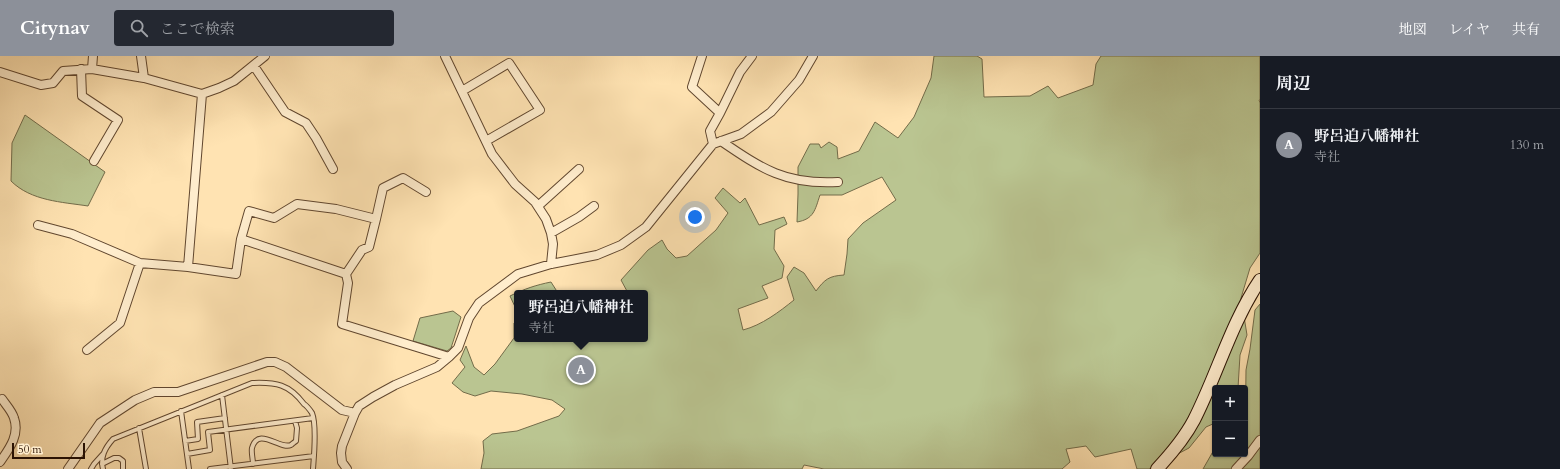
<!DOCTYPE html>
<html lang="ja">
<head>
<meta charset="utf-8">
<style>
	:root { --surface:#171b24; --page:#242831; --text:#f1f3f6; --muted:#9ea1a6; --line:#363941; --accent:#8c9099 }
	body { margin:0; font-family:Cardo,"Noto Serif JP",serif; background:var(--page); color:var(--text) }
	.controls { position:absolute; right:12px; bottom:12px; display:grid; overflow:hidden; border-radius:4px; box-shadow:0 1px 3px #0004 }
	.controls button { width:36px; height:36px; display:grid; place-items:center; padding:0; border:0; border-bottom:1px solid var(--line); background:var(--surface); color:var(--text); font:20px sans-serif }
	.scale { position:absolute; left:12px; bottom:10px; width:73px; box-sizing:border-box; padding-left:4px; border:2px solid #2c1303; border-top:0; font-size:11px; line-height:14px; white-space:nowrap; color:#2c1303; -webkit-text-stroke:3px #ffedcd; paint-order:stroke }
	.you { position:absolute; left:695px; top:161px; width:14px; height:14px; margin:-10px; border:3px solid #fff; border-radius:50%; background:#1a73e8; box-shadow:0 0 0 6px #1a73e833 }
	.badge { display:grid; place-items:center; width:26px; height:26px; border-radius:50%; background:var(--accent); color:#fff; font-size:13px; font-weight:700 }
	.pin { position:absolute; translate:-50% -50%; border:2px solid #fff; box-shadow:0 1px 4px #0006 }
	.popup { position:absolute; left:514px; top:234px; width:134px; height:52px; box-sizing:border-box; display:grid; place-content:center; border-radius:4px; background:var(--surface); filter:drop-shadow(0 1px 3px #0005); font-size:13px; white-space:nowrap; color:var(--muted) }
	.popup b { font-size:15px; color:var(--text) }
	.popup::after { content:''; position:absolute; left:50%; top:100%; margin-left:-8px; border:8px solid transparent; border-top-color:var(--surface) }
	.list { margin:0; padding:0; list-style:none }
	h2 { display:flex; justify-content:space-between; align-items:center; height:52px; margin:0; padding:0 16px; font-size:17px }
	h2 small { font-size:13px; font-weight:400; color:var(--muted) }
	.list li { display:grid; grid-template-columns:26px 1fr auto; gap:12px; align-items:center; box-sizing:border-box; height:72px; padding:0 16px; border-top:1px solid var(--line) }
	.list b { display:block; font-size:15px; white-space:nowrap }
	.list p { margin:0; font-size:13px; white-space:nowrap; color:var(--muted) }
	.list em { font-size:13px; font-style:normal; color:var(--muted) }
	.icon { flex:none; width:22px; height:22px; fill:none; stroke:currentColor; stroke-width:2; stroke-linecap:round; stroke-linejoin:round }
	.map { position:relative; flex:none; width:1260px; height:413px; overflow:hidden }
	header { display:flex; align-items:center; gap:24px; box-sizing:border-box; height:56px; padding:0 20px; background:var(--accent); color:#fff }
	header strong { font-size:19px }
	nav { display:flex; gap:22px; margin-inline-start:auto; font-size:14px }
	.search { width:280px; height:36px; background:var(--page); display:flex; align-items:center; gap:10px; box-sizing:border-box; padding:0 14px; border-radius:4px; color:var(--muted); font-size:15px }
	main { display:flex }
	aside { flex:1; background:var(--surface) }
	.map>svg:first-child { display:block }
	.green { fill:#bac591; stroke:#736c4a }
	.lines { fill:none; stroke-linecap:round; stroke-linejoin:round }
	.lane-casing { stroke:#61472f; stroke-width:6 }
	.street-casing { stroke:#61472f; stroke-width:10 }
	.secondary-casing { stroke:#2c1303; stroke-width:14 }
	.lane { stroke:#ffedcd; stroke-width:4 }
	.street { stroke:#ffedcd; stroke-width:8 }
	.secondary { stroke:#ffedcd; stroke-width:12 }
</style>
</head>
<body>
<header>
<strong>Citynav</strong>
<div class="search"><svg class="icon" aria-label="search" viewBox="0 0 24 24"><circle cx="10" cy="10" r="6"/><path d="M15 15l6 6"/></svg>ここで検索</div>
<nav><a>地図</a><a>レイヤ</a><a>共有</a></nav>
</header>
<main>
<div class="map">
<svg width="1260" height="413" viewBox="0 0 1260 413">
	<rect width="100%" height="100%" fill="#ffe3b2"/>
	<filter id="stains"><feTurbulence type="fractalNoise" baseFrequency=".005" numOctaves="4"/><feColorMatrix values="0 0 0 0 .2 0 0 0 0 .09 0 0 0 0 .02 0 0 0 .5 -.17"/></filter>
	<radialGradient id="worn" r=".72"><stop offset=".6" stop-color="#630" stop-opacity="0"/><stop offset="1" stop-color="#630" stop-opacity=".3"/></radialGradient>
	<path class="green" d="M934,0H977L982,3L984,41L1030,40L1048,30L1058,42L1093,29L1096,8L1101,0H1260V44H1259L1260,47V197L1250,212L1241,242L1247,279L1240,299L1238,332H1215V367L1206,371L1189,392L1149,413H1137L1131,393L1095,401L1086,390L1066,393L1070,406L1062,413H824L804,409L802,413H481L484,397L483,385L492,378L517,375L559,360L565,353L552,344L522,338L491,335L475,340L463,336L452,327L465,311L460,304L466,290L474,311L484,319L495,308L514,282V267H517V283H645V237H628L621,224L648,194L662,184L667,193L676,202L687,200L716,174L728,157L715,142L723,132L740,147L745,142L759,169L784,161L787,168L775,174L774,193L784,210L782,222L762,230L768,242L738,253L743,274C762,269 779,256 794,244L787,221L794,211L804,217L816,235C825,223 829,220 844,219L847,198L848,183L863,167L896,144L882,121L842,139H820C815,154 814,163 797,166L798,138V111L810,88H819L821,92L829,86L837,91L838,103L859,95L875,66L898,82L914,61L931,22Z
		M25,59L105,116L88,150C62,146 31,145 11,125L12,87Z
		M551,226L558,237H517V255L510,240C524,233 536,229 551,226Z
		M1260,248V413H1203L1215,392V398H1245L1246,314L1250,293L1255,254Z
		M453,255L461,261L451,292L447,295L413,285L420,262Z"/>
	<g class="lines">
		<defs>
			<path id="lane" d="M222,339L231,413
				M181,355L189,413
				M139,372L146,413
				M185,385L198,383L197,366L225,362
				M187,398L210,394L208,376L313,362
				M102,408L114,402H119L123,405V413
				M253,408C253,403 251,396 252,392C258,370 280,394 291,389C292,388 296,385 296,385L297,372L295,365
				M91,413L94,408L103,398
				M103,413C100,401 105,392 113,383L252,327C276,326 289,328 304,348C307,350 310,354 312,357C317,369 314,400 313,413
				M210,413L314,400"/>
			<path id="street" d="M141,0L144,22
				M445,0L492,98L515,128L535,146L546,163L551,177L553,188L551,208
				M702,0L692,31L720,57L710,75L713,88
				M254,10L285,56L306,67L316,82L333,113
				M81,13L82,40L118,64L94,105
				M92,13L93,0
				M0,16L41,29L53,27L63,15L92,13L144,22L202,38L219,32L234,25L265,0
				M462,35L509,7L540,54L486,85
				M720,57L740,16L752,0
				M721,85C762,113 786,129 838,126
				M426,136L403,122L383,132L376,163L336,153L297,148L274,162L249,155L241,183L346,218L348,227L342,268L449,301
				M538,150L579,113
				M38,169L72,178L140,207L188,211L236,218L241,183
				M551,177L579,161L594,150
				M188,211L202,38
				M346,218L362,194L369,191L376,163
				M87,294L120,267L140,207
				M0,406C9,393 20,379 14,362C12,355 6,349 2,343
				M68,413L100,367L135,344L154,336H178L267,306H275L286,311L342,354L355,357
				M347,413L342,406L341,397L342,390L355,357L359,350L373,341L395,329L437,311L449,301L458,292L469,262L479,247L518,218L551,208L597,199L621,189L646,171L713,88L741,78L771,56L799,24L813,0
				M1236,413L1248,400L1260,384"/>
			<path id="secondary" d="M1157,413C1171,398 1184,383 1194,364C1217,319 1231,267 1260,224"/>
		</defs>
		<use href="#lane" class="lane-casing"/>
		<use href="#street" class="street-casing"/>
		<use href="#secondary" class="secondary-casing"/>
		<use href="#lane" class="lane"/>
		<use href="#street" class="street"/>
		<use href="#secondary" class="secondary"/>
	</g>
	<rect width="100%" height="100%" filter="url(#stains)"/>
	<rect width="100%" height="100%" fill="url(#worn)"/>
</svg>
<div class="controls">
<button>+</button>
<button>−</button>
</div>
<div class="scale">50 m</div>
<div class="you"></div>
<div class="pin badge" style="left:581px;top:314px">A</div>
<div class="popup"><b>野呂迫八幡神社</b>寺社</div>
</div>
<aside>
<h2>周辺<small></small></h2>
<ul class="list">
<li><span class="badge">A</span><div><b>野呂迫八幡神社</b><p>寺社</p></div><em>130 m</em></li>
</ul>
</aside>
</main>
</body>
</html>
